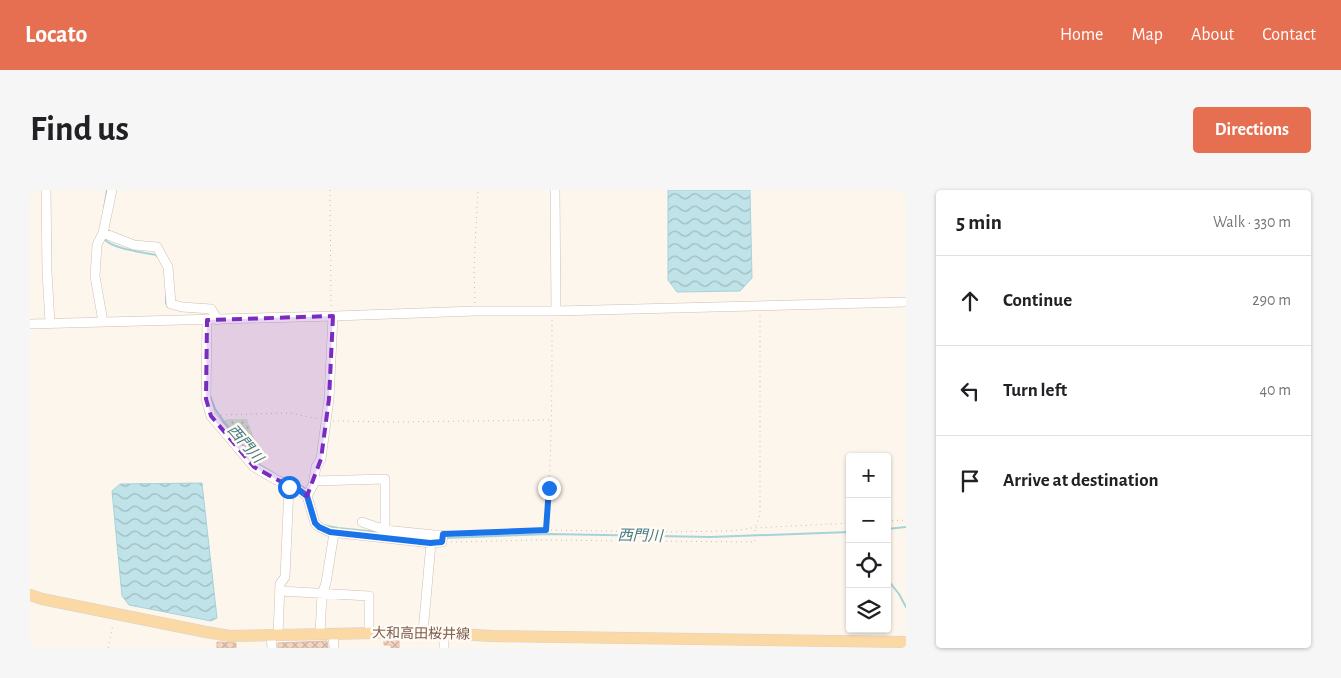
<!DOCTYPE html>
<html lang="en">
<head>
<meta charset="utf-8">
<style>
	:root { --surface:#fff; --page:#f6f6f6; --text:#202124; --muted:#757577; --line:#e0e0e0; --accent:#e76f51 }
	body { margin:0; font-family:"Alegreya Sans","Noto Sans JP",sans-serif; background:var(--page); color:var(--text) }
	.controls { position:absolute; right:15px; bottom:15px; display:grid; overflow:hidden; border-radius:5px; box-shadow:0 1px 4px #0004 }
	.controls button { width:45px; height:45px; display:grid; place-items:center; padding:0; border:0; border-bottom:1px solid var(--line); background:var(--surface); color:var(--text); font:25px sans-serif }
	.stop { position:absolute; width:15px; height:15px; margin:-11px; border:4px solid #1a73e8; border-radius:50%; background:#fff }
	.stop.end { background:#1a73e8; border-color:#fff; box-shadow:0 1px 5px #0008 }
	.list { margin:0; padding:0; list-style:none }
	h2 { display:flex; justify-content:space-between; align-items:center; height:65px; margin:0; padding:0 20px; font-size:21px }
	h2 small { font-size:16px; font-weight:400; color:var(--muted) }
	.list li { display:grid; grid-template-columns:32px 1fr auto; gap:15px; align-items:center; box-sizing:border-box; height:90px; padding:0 20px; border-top:1px solid var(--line) }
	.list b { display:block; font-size:19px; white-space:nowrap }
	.list em { font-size:16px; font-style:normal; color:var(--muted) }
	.icon { flex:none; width:28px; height:28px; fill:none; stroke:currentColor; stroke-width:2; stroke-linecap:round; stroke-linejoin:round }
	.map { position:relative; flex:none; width:876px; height:458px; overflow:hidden; border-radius:5px }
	header { display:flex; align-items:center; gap:30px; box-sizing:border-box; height:70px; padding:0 25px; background:var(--accent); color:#fff }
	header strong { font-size:24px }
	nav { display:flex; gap:28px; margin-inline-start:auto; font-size:18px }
	.intro { display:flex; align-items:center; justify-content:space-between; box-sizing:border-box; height:120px; padding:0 30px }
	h1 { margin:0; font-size:35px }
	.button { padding:12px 22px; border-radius:5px; background:var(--accent); color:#fff; font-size:18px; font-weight:700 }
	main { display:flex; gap:30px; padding:0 30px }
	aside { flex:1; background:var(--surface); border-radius:5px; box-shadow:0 1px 4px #0004 }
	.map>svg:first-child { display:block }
	.park { fill:url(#park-dots) }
	.water { fill:url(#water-waves); stroke:#a5d3da }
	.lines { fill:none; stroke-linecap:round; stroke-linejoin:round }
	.stream { stroke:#a5d3da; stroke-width:2 }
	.building { fill:url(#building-cross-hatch); stroke:#e6bba3 }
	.minor-casing { stroke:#d1beb0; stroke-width:10 }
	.major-casing { stroke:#dad1cd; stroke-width:12 }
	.path { stroke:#d9b8a5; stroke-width:1; stroke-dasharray:1 4; stroke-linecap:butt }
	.minor { stroke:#fff; stroke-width:9 }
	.major { stroke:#fbd9a5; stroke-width:11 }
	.route { stroke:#1a73e8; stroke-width:6 }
	.marked { fill:#7b2cbf; fill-opacity:0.2; stroke:#7b2cbf; stroke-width:4; stroke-dasharray:10 6; stroke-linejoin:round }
	.labels { text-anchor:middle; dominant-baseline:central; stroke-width:5; stroke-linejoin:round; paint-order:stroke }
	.street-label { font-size:14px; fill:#7a5c4d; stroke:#fffaf3 }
	.water-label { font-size:15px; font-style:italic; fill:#437c86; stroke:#fffaf3 }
</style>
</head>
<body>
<header>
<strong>Locato</strong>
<nav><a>Home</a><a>Map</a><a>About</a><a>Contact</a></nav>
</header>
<div class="intro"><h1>Find us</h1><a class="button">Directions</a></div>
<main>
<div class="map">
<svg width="876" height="458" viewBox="0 0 876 458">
	<defs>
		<pattern id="park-dots" width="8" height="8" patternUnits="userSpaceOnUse" patternTransform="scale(1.25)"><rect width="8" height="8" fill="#d8ecc9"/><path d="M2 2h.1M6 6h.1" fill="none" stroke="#b4c2a5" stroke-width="1.8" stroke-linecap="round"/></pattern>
		<pattern id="water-waves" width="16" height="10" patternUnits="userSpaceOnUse" patternTransform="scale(1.25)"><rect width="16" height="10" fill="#bfe3e8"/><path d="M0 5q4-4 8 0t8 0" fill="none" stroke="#a0bbbe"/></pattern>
		<pattern id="building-cross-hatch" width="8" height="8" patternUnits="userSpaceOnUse" patternTransform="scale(1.25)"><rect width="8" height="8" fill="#f3d5c3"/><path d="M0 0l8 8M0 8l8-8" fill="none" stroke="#cab0a1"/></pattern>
	</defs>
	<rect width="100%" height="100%" fill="#fdf6ec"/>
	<path class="park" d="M198,229H217L232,271L222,279L185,234Z"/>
	<path class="water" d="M638,0H720L722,88L710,101L647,102L638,90Z
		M172,293L187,428L181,431L99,415L92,406L82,301L90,294Z"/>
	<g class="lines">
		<path class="stream" d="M74,19L77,0
			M74,49C83,59 113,62 126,65L128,67
			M136,100V113L138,117
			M180,205L185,219L192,229L218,263L230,275L250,287L273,297L276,300
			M293,335L308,338L348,342
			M857,339L876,337
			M415,348L520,344L681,347L820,342
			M857,389L869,404L876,417"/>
	</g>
	<path class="building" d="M354,450H369V458H361V455H354Z
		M297,451L298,458H248V453Z
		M187,452L206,453V458H187Z"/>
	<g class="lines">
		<defs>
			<path id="minor" d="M16,0L17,82L20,133
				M525,0L526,121
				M73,43L104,55L127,57L138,77L141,114L152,117L181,119L188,130
				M177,130L176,209L181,226L224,277L259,297L269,300L277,306L285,333L289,337L300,342L401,353L412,352L413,345H404L355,340L332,332
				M73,132L65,86L67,55L73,43L82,0
				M0,134L305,126L445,121H526L876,112
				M284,291L355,289V345
				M277,306L283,295L286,277L291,269L299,209L303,126
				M250,401L339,406V443
				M393,442L401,353
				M290,444L292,404L296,393L304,343
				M303,444L304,458
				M241,445L242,458
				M248,445L250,394L255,387L259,297
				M414,458V443"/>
			<path id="major" d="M0,405L12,409L176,442L200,446L393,442L462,446L876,452"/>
		</defs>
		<use href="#minor" class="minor-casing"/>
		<use href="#major" class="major-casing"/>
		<path class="path" d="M300,0L301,114L302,119
			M445,113L444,77L448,0
			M191,225L260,223L289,229
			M303,231L364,232L522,230
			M857,331L876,330
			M516,340L630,342L700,341L722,338L820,333
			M420,344L516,340C522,270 522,200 522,129
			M421,352L510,350L725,352V338L730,325V124
			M78,458L83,434"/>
		<use href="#minor" class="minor"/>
		<use href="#major" class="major"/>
	</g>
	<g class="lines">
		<path class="route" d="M259,297L269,300L277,306L285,333L289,337L300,342L400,353L412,352L413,344L516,340L519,298"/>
	</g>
	<path class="marked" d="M303,126L299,209L291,269L277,306L224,277L181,226L176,209L177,130Z"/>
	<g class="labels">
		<g class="street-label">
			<text transform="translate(391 444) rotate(1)">大和高田桜井線</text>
		</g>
		<g class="water-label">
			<text transform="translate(215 254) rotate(49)">西門川</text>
			<text transform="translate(610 346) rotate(1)">西門川</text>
		</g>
	</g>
</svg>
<div class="controls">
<button>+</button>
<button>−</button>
<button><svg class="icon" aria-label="locate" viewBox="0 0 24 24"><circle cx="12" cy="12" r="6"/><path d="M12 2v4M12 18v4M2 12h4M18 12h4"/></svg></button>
<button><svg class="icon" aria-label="layers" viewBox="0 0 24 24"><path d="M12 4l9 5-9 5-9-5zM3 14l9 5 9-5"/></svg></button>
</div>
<div class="stop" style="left:259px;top:297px"></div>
<div class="stop end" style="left:519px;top:298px"></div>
</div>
<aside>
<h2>5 min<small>Walk · 330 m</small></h2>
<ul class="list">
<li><svg class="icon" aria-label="ahead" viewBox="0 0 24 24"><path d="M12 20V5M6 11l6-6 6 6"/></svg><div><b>Continue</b></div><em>290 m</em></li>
<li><svg class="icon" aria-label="left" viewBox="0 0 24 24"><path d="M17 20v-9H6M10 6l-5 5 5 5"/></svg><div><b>Turn left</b></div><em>40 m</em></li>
<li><svg class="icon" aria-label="arrive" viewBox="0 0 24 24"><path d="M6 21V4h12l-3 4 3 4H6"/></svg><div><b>Arrive at destination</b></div></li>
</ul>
</aside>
</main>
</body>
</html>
